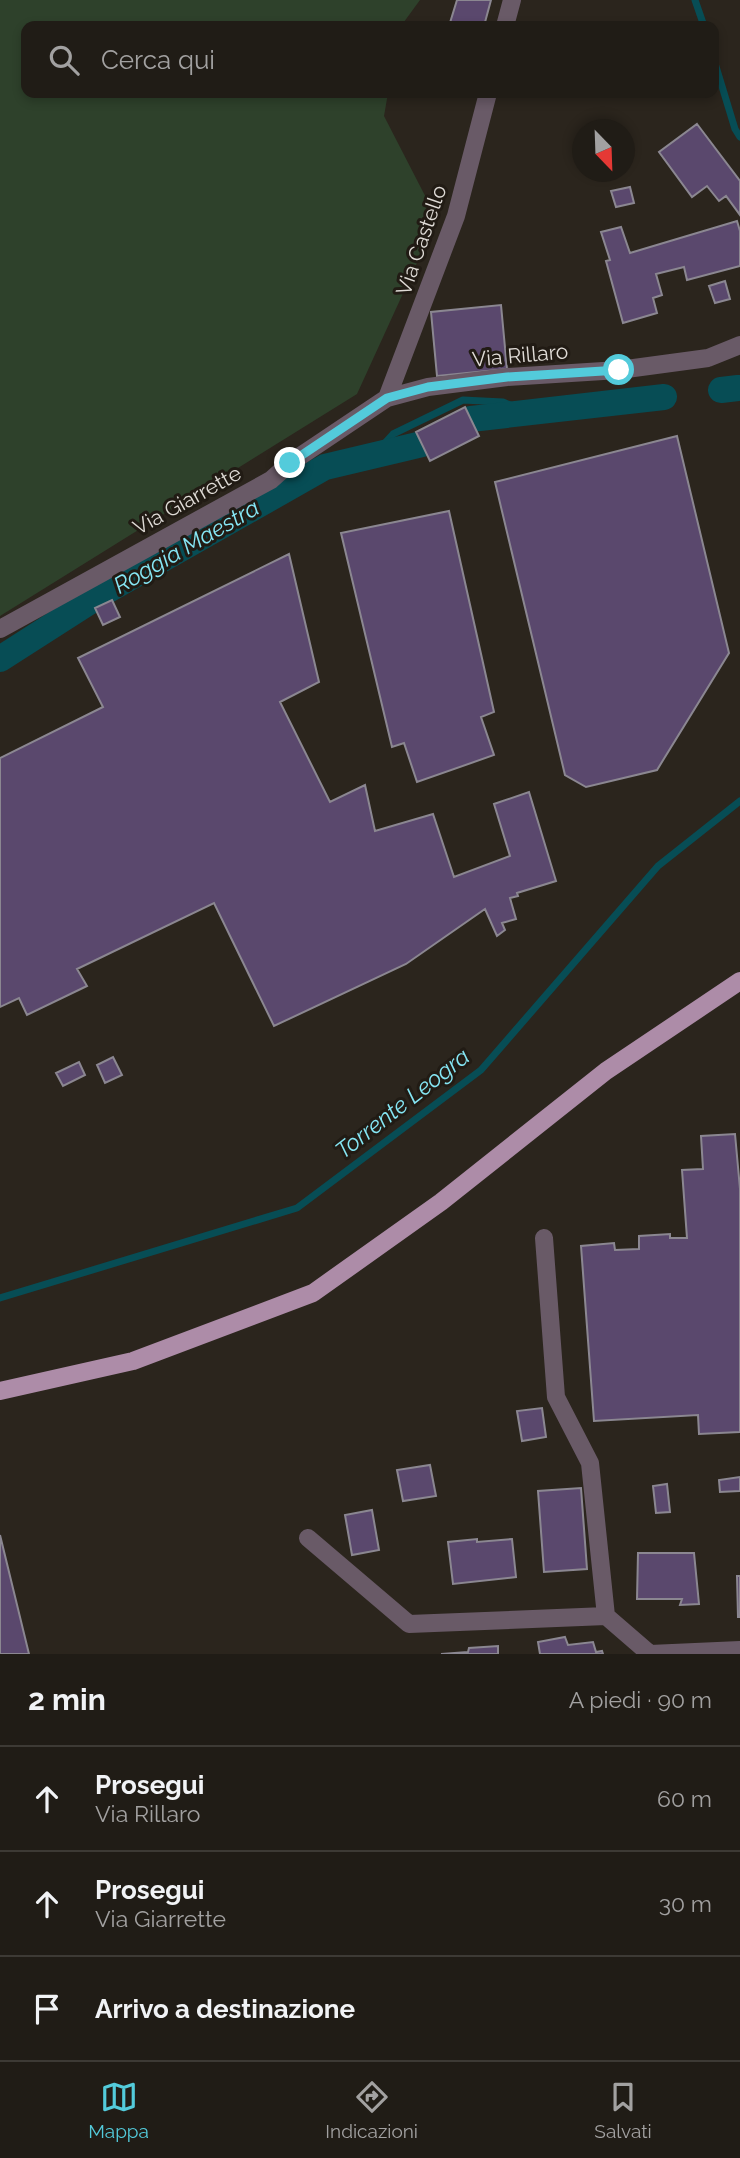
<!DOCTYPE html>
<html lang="it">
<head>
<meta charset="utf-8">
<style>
	:root { --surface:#201c16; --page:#28251f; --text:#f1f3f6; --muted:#a2a1a1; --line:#3d3a35; --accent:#53cbdb }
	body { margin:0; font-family:Raleway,sans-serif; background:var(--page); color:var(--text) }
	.compass { position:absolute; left:572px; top:119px; width:63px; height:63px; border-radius:50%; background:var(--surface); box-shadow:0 4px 10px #0003; rotate:157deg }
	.stop { position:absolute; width:21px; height:21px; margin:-16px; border:5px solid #53cbdb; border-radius:50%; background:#fff }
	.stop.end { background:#53cbdb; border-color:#fff; box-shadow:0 2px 7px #0008 }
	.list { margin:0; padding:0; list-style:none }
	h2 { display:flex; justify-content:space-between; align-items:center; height:91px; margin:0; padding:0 28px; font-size:30px }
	h2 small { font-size:23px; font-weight:400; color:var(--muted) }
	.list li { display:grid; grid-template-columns:46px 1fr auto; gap:21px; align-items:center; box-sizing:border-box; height:105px; padding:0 28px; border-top:2px solid var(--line) }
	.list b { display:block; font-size:26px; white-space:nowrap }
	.list p { margin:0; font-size:23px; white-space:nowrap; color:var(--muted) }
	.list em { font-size:23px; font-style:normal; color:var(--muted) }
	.icon { flex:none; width:38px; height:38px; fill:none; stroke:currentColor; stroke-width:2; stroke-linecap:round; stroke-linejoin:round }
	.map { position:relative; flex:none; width:740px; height:1654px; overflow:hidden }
	.search { position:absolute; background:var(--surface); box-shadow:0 4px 10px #0003; left:21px; right:21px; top:21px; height:77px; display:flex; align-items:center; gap:18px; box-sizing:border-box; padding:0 24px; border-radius:14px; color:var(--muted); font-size:26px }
	.sheet { height:406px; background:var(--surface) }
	nav { display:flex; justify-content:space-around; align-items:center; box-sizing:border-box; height:98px; border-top:2px solid var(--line); background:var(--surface); font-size:19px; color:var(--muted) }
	nav a { display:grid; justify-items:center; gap:4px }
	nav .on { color:var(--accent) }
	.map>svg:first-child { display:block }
	.green { fill:#2e412b }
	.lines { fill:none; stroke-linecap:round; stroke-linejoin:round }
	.stream { stroke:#074d55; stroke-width:7 }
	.canal { stroke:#074d55; stroke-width:26 }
	.building { fill:#5a486d; stroke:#8b8791; stroke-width:2 }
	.minor { stroke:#695a67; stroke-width:18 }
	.major { stroke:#ad8ca8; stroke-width:18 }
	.route { stroke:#53cbdb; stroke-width:9 }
	.labels { text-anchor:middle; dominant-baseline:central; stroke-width:6; stroke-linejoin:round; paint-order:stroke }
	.street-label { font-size:21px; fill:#dfdbd6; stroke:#211b14 }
	.water-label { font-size:23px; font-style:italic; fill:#86e7f5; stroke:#211b14 }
</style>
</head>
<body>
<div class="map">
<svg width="740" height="1654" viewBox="0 0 740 1654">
	<rect width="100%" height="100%" fill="#2b251d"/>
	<path class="green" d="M0,0H420L401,26H26V93H388L384,116L437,219L357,394L0,616Z"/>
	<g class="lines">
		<path class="stream" d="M695,0L704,26
			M714,60L735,129L740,137
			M373,456L393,434L463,400L503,402L529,413
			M0,1298L297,1208L481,1070L658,866L740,801"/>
		<path class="canal" d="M721,390L738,388
			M471,419L664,397
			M0,659L103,593L325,467L422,444"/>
	</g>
	<path class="building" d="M457,0H491L484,26H449Z
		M697,124L740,181V215L726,196L719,201L707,186L692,197L659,152Z
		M630,187L634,203L616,207L611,191Z
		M737,221L740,231V266L687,280L684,267L656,274L662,295L653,298L657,313L623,323L606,261L610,260L601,232L621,227L630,253Z
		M725,281L730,299L715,303L709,286Z
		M501,305L507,369L437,376L431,312Z
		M465,407L479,436L430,461L416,432Z
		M677,436L729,653L657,770L586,787L565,775L495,482Z
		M449,511L494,712L481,717L494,755L417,782L404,743L392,747L341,533Z
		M289,554L319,682L280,702L330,802L365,785L375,831L433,814L454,877L510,856L494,804L529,792L556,881L517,893L518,896L510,898L516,919L502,923L505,930L497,936L485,909L406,964L274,1026L214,903L77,969L87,986L27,1015L19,998L0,1007V758L103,707L78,658Z
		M112,600L120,617L103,625L95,608Z
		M113,1057L122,1075L105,1083L97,1065Z
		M79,1062L85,1075L63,1086L56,1073Z
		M735,1134L740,1189V1432L699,1434L698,1415L594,1421L581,1246L614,1243L615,1250L639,1249V1236L670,1234V1238H687L682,1170L703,1169L701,1136Z
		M542,1408L546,1437L522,1441L517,1411Z
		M430,1465L436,1496L403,1501L397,1470Z
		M740,1477V1491L720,1492L719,1480Z
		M667,1484L670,1512L656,1513L653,1486Z
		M581,1488L587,1569L544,1572L538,1491Z
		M372,1510L379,1550L352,1555L345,1515Z
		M0,1535L29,1654H0Z
		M477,1539V1542L512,1539L516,1577L453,1584L448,1542Z
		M638,1553H694L699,1604L680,1605L682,1599H637Z
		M737,1576H740V1617H738Z
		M565,1637L568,1645L593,1642L596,1652L602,1651L603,1654H540L538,1642Z
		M498,1646V1654H441L468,1652L469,1648Z"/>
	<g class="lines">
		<path class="minor" d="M505,26L512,0
			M387,398L456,216L488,93
			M0,629L271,480L290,463L387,398L428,387L507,377L619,370L708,358L740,345
			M544,1238L556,1397L590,1463L606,1616
			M308,1538L409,1624L606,1616L650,1654
			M650,1654L740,1650"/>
		<path class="major" d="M0,1391L133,1361L313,1293L441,1202L606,1071L740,981"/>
	</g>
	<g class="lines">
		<path class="route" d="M290,463L387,398L428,387L507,377L619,370"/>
	</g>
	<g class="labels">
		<g class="street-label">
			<text transform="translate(421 240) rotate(-71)">Via Castello</text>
			<text transform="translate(520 355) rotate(-5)">Via Rillaro</text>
			<text transform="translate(187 500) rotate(-29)">Via Giarrette</text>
		</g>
		<g class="water-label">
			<text transform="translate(186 546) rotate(-30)">Roggia Maestra</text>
			<text transform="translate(402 1103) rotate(-38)">Torrente Leogra</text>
		</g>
	</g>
</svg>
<svg class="compass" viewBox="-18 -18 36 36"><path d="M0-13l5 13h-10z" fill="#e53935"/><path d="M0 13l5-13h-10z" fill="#a2a1a1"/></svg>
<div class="stop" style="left:619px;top:370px"></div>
<div class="stop end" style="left:290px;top:463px"></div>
<div class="search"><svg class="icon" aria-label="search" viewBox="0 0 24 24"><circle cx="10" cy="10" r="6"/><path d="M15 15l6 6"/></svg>Cerca qui</div>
</div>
<section class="sheet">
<h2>2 min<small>A piedi · 90 m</small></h2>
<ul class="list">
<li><svg class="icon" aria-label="ahead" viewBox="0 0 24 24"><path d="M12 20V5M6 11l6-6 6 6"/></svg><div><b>Prosegui</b><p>Via Rillaro</p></div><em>60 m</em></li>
<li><svg class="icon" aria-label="ahead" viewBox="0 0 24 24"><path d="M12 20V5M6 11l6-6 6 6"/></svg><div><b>Prosegui</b><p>Via Giarrette</p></div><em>30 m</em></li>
<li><svg class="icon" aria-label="arrive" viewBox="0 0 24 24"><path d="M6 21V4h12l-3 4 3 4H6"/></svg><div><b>Arrivo a destinazione</b></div></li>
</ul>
</section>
<nav>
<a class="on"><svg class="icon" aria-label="map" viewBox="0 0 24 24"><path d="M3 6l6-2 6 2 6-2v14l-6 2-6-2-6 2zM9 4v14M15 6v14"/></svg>Mappa</a>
<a><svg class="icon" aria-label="directions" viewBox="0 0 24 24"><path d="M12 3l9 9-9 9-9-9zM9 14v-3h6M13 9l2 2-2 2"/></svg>Indicazioni</a>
<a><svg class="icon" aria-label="saved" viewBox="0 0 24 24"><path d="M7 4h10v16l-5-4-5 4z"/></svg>Salvati</a>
</nav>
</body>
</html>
